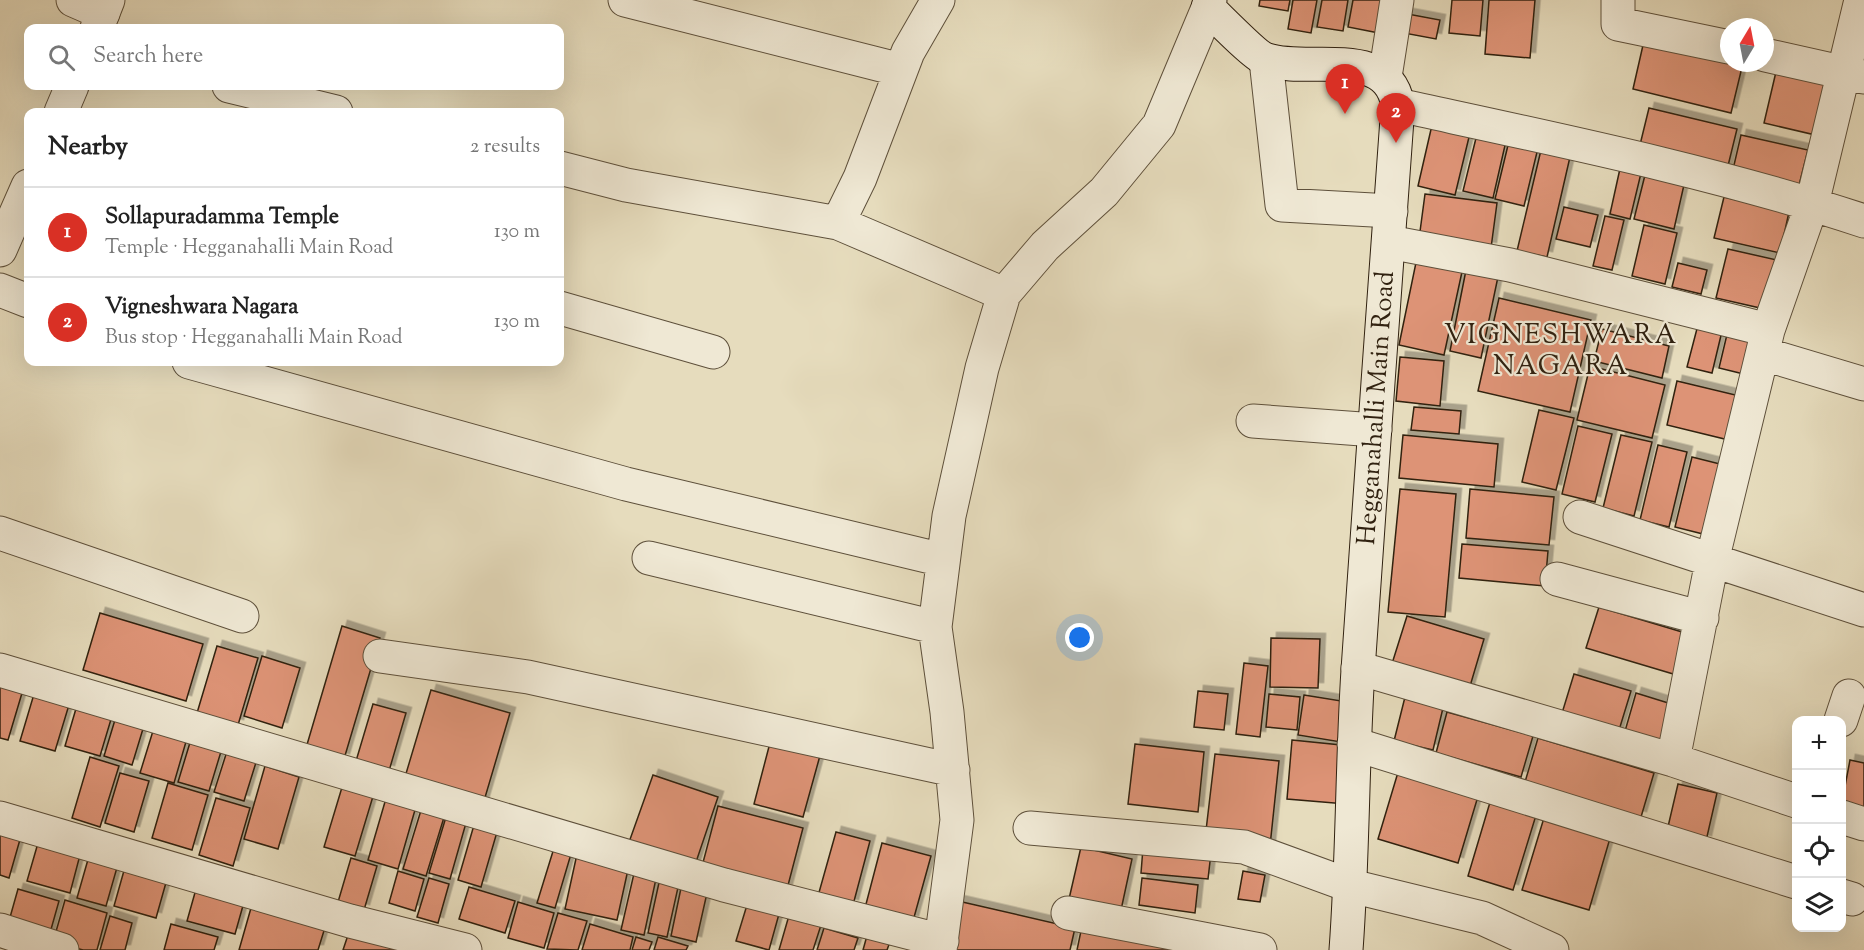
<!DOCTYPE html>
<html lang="en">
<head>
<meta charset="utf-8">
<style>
	:root { --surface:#fff; --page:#f2f2f2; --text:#222; --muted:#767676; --line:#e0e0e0; --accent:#d93025 }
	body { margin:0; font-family:"Sorts Mill Goudy",serif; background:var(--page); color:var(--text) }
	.controls { position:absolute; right:18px; bottom:18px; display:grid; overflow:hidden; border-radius:12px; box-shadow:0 6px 24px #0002 }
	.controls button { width:54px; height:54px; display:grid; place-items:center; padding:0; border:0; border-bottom:2px solid var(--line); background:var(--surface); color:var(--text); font:30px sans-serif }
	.compass { position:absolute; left:1720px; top:18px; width:54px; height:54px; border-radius:50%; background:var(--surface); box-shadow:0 6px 24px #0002; rotate:10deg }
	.you { position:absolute; left:1080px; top:638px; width:21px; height:21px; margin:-15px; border:4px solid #fff; border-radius:50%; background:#1a73e8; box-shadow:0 0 0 9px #1a73e833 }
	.badge { display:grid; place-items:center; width:39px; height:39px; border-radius:50%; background:var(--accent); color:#fff; font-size:20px; font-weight:700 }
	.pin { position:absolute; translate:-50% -50px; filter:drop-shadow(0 2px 3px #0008) }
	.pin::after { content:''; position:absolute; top:32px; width:21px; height:18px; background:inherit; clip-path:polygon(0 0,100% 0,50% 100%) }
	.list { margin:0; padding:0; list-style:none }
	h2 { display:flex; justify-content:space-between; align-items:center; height:78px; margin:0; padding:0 24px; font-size:26px }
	h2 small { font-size:20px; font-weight:400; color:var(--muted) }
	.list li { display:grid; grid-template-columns:39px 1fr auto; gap:18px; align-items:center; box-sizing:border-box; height:90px; padding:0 24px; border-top:2px solid var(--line) }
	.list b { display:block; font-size:22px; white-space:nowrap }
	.list p { margin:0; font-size:20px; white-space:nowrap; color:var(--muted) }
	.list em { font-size:20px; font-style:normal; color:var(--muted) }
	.icon { flex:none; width:33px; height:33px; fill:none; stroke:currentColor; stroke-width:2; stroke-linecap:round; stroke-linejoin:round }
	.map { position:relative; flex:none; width:1864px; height:950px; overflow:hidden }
	.search { position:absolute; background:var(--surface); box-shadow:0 6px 24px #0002; left:24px; top:24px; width:540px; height:66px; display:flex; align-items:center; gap:15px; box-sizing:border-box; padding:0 21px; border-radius:12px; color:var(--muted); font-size:22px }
	.panel { position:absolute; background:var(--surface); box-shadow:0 6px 24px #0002; left:24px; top:108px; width:540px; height:258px; border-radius:12px }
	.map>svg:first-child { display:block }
	.building { fill:#dd9376; stroke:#302110; stroke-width:1.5; filter:url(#shadow) }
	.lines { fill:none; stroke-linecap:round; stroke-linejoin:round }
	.minor-casing { stroke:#5e503b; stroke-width:35 }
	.tertiary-casing { stroke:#5e503b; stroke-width:35 }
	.secondary-casing { stroke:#302110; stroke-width:35 }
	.minor { stroke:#efe8d4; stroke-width:33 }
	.tertiary { stroke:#efe8d4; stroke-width:33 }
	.secondary { stroke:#efe8d4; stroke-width:33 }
	.labels { text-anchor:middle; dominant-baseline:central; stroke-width:4.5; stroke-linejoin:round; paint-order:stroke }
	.street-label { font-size:26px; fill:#302110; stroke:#efe8d4 }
	.neighbourhood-label { font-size:27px; letter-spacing:1.5px; fill:#302110; stroke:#efe8d4 }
</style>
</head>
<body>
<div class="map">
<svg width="1864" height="950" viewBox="0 0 1864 950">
	<defs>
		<filter id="shadow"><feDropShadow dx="5.5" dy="-5.5" stdDeviation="0" flood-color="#0004"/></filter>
	</defs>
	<rect width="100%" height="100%" fill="#e6dcbd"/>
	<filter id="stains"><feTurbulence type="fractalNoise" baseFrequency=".00333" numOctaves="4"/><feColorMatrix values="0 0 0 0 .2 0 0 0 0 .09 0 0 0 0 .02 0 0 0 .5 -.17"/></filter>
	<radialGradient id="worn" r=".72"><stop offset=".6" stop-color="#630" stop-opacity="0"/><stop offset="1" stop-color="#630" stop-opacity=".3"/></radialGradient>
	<path class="building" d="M1260,0H1290L1288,11L1259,6Z
		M1293,0H1317L1311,33L1288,29Z
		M1322,0H1348L1343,31L1317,27Z
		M1353,0H1381L1384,34L1348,27Z
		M1452,0H1483L1480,36L1449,33Z
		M1489,0H1535L1530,58L1485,54Z
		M1397,12L1440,20L1436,39L1393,31Z
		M1646,32L1729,51V63H1743L1731,113L1633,89Z
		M1779,59L1839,73L1824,137L1764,123Z
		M1649,108L1737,129L1726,174L1638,153Z
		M1432,125L1470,133L1455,195L1418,186Z
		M1477,134L1506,141L1493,198L1463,191Z
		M1741,135L1808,150L1797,193L1731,178Z
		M1509,141L1538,148L1524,206L1495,199Z
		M1541,150L1570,157L1547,257L1517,251Z
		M1621,164L1642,169L1630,219L1610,214Z
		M1647,167L1686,176L1674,229L1634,219Z
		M1425,194L1497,203L1491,248L1419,239Z
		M1724,197L1789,212L1780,253L1714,238Z
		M1564,207L1598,215L1590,247L1556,239Z
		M1605,216L1624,220L1612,270L1593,266Z
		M1644,225L1677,233L1665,284L1632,276Z
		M1419,248L1465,258L1444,355L1399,345Z
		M1728,249L1781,261L1769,310L1716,298Z
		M1678,263L1707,270L1701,294L1672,287Z
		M1467,265L1499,272L1481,358L1450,351Z
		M1499,298L1591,320L1570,412L1478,391Z
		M1699,321L1723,327L1712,373L1687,367Z
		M1729,326L1762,334L1752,376L1719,368Z
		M1602,329L1669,346L1662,378L1594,361Z
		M1400,357L1444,361L1440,406L1396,401Z
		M1590,366L1665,385L1652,438L1577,420Z
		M1677,381L1748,398L1737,442L1667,425Z
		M1414,407L1461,411L1459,434L1411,430Z
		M1539,410L1574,418L1556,490L1522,482Z
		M1578,426L1612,434L1595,502L1562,494Z
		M1403,435L1498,444L1494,487L1399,478Z
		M1621,435L1652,442L1634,516L1603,508Z
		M1658,445L1687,452L1669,527L1640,520Z
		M1692,457L1728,466L1711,536L1675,527Z
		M1400,489L1456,494L1445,617L1388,612Z
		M1470,489L1554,497L1549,545L1466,538Z
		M1462,544L1548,551L1545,586L1459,578Z
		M1599,607L1692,635L1680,676L1586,648Z
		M100,613L203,644L186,701L83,670Z
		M1407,616L1484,639L1468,693L1390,670Z
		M342,626L380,638L344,759L306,748Z
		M1271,638L1320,639L1318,688L1270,687Z
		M217,646L258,658L238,725L197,713Z
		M262,656L300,668L282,728L244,716Z
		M1244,663L1268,666L1260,737L1236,734Z
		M1574,674L1631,691L1616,740L1559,723Z
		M0,678L25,683L8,740L0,738Z
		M37,684L72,695L55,751L20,741Z
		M431,690L510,713L481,811L402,787Z
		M1198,691L1228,694L1224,730L1194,727Z
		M1636,693L1678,706L1665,750L1623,738Z
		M1269,694L1300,697L1297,730L1266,727Z
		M80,695L115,706L100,756L65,746Z
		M1304,695L1354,703L1347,743L1298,735Z
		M1405,697L1443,708L1433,750L1394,741Z
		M373,704L406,713L389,771L356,761Z
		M118,710L146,719L132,765L104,756Z
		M1447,712L1533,736L1521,777L1436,753Z
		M157,718L190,728L174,783L140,773Z
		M192,736L223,745L209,791L178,782Z
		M1538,738L1654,773L1641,817L1525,782Z
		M771,739L821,752L803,817L754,804Z
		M1292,740L1351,746L1346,804L1287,799Z
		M1135,744L1204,752L1198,812L1128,804Z
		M228,748L258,756L244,801L214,792Z
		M1215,754L1279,761L1270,846L1205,839Z
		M90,757L119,766L100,827L72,818Z
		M1850,760L1864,763V807L1842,802Z
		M265,766L299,777L278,849L244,839Z
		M1399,769L1479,793L1458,863L1378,839Z
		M120,773L149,781L134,832L105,823Z
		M653,775L718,797L694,868L628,845Z
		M168,783L208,795L192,850L152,838Z
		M343,784L374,793L355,856L324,847Z
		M1678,784L1717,793L1706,841L1667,831Z
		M387,795L417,803L398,869L368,860Z
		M216,798L250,808L233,866L199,855Z
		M1491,799L1537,812L1513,890L1468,876Z
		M718,806L803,828L786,893L701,870Z
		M422,807L445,814L426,876L403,869Z
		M1547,808L1613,828L1589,910L1522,890Z
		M446,817L466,823L450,879L429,873Z
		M474,825L497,832L481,887L458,880Z
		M0,831L21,836L9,878L0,875Z
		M836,832L870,841L853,905L818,896Z
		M38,843L80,855L70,893L27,881Z
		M882,843L931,856L913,921L865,908Z
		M1081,847L1132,859L1121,910L1069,899Z
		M554,848L571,854L555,908L537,903Z
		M1143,848L1211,853L1208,879L1141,873Z
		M577,854L629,865L617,920L565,909Z
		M89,856L118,864L106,906L77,898Z
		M351,858L377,866L364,910L338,902Z
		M127,860L169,872L156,918L114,906Z
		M635,869L657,874L644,935L621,930Z
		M398,871L424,879L415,911L389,903Z
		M1243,871L1265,875L1260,902L1238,899Z
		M429,878L449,884L438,923L417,917Z
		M660,878L679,883L667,937L648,933Z
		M1142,878L1198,885L1195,913L1139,905Z
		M198,882L246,895L235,934L187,921Z
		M469,887L515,901L505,933L459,919Z
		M681,888L707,893L696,942L671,936Z
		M18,889L59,901L48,940L7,928Z
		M65,900L107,913L97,950H83L53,942Z
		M253,901L327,921L318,950H239Z
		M958,901L1075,928L1070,950H947Z
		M518,902L554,913L544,948L508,938Z
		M747,905L779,914L769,950L736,941Z
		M790,912L822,922L813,950H779Z
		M558,913L587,921L578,950L547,949Z
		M110,916L132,923L125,950H100Z
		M171,924L218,937L214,950H164Z
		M590,924L633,937L630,950H582Z
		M351,926L415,950H343Z
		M1082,926L1193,950H1077Z
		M824,928L858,938L854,950H817Z
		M868,932L891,939L887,950H863Z
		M636,937L652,942L649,950H632Z
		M658,937L688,946L686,950H654Z"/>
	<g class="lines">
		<defs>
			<path id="minor" d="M73,0L103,13
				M625,0L901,70
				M938,0L908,52L860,178L838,223L1004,294
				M1618,0V24L1729,47
				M1765,55L1863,77
				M1266,60L1282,205L1391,211
				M1385,77L1397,0
				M229,86L336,112
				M1398,105C1554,139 1713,171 1864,221
				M560,168L626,185L838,223
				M1389,242L1510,265L1768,330
				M0,290L28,301
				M560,308L713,352
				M1764,354L1864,384
				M189,362L626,484L943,560
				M1253,421L1375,430
				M1580,517L1864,610
				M0,533L242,616
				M649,558L935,627
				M1557,579L1702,618
				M380,656L528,677L953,770
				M1358,668L1673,760L1796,801
				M0,670L724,885L942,941
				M1841,720L1849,696
				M1354,744L1796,882
				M1673,760L1712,561L1768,330L1812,204L1861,0
				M1842,817L1864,824
				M0,818L350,921L465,950
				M1030,828L1244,847L1351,886L1482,918L1552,950
				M1842,896L1852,899
				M1068,913L1260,950
				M0,930L62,950
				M940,950L957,820L947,712L935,627L949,516L982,368L1004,294L1045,246L1104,192L1159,125L1208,8"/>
			<path id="tertiary" d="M97,28L108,0
				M61,112L72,86
				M0,250L28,186"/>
			<path id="secondary" d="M1210,0L1208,8C1219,18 1256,57 1267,60C1310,74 1387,44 1398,105C1385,293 1370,482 1358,670C1352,763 1353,857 1346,950"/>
		</defs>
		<use href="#minor" class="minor-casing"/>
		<use href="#tertiary" class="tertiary-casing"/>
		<use href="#secondary" class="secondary-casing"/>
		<use href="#minor" class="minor"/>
		<use href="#tertiary" class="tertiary"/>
		<use href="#secondary" class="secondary"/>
	</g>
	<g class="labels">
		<g class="street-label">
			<text transform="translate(1377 408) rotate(-86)">Hegganahalli Main Road</text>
		</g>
		<g class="neighbourhood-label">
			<text x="1561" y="336">VIGNESHWARA<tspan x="1561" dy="31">NAGARA</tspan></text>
		</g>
	</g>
	<rect width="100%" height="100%" filter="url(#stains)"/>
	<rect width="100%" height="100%" fill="url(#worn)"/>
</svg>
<div class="controls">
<button>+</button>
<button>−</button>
<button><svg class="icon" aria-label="locate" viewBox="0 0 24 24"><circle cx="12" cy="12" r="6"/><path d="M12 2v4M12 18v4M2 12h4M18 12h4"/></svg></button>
<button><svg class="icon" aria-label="layers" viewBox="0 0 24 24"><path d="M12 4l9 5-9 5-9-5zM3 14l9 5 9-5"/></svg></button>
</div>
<svg class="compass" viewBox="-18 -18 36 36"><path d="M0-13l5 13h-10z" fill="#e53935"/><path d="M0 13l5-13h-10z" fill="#767676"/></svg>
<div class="you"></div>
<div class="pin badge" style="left:1345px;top:114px">1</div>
<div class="pin badge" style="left:1396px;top:143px">2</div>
<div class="search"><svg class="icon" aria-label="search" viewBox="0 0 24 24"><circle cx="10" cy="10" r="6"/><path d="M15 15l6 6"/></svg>Search here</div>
<section class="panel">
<h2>Nearby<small>2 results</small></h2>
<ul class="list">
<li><span class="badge">1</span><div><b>Sollapuradamma Temple</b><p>Temple · Hegganahalli Main Road</p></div><em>130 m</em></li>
<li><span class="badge">2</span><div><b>Vigneshwara Nagara</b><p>Bus stop · Hegganahalli Main Road</p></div><em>130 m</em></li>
</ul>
</section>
</div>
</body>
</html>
